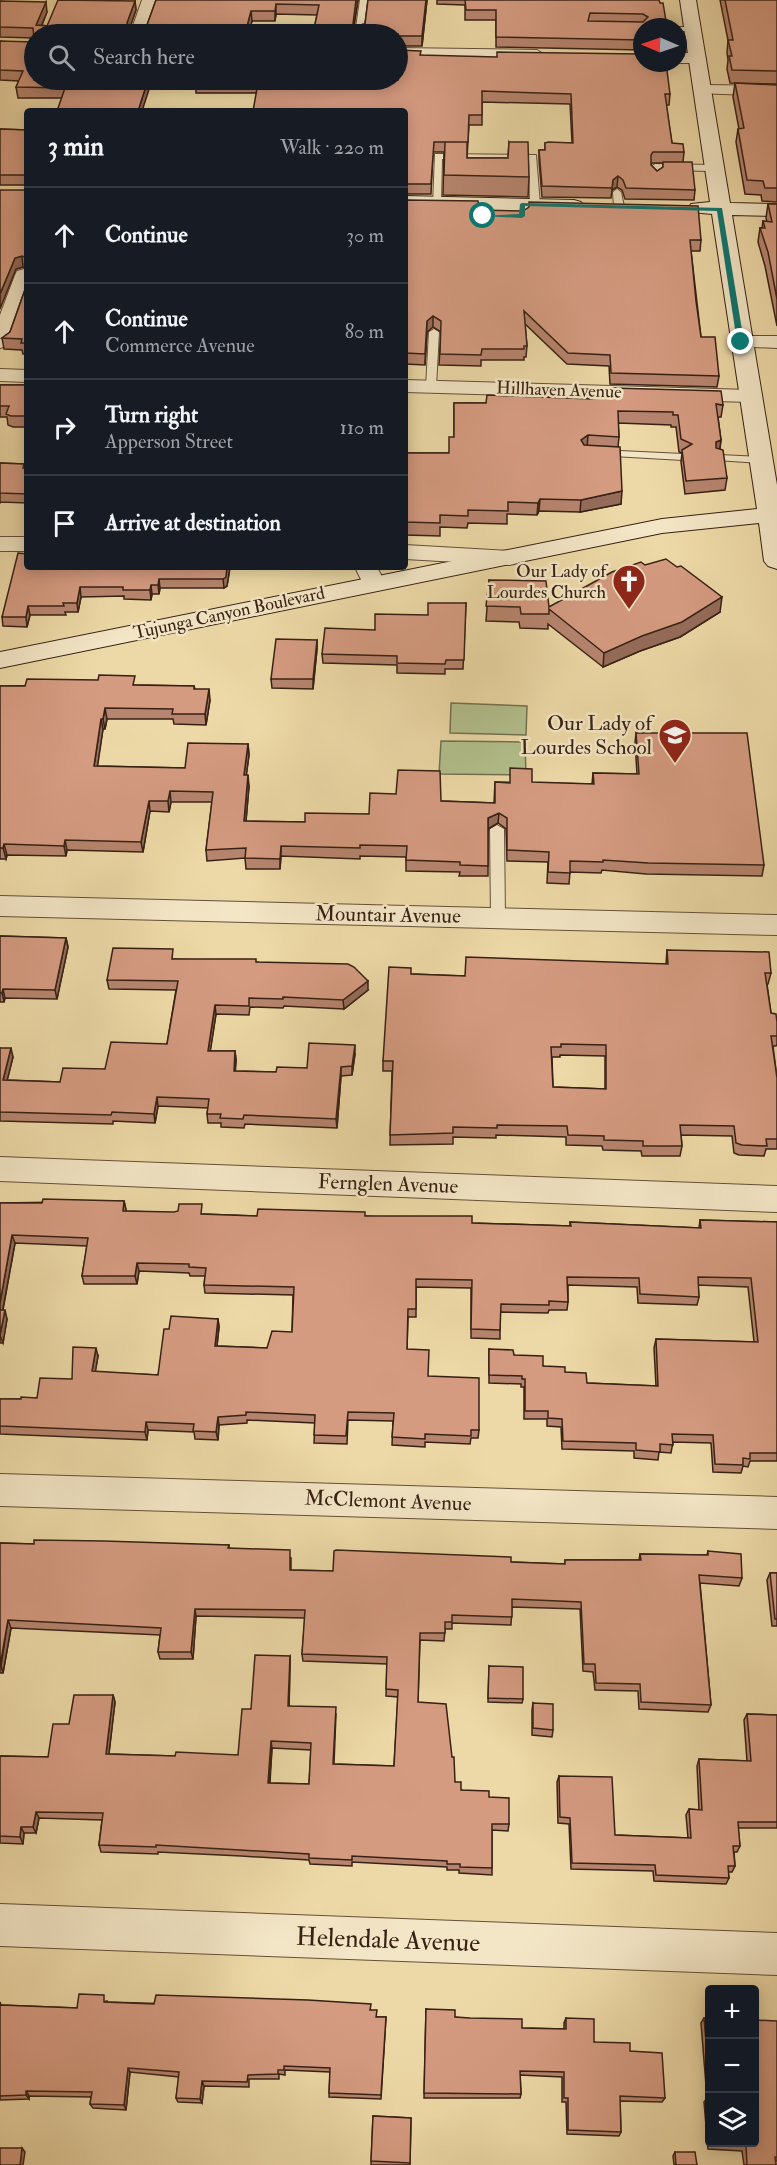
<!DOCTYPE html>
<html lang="en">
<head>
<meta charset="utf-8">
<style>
	:root { --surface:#171b24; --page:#242831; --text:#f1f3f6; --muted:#9ea1a6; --line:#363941 }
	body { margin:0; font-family:"IM FELL Double Pica",serif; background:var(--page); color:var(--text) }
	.controls { position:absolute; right:18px; bottom:18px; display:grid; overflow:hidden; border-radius:6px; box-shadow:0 3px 15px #0003 }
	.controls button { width:54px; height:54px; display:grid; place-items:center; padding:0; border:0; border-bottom:2px solid var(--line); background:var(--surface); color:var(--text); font:30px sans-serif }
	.compass { position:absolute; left:633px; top:18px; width:54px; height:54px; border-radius:50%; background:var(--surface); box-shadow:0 3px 15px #0003; rotate:272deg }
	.stop { position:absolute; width:18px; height:18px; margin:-14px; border:4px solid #0f766e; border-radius:50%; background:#fff }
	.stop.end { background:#0f766e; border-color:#fff; box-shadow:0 2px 6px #0008 }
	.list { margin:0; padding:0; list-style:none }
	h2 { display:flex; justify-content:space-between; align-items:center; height:78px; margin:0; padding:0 24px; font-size:26px }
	h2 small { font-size:20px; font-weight:400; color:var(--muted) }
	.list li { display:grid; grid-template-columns:39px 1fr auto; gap:18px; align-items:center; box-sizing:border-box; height:96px; padding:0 24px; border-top:2px solid var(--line) }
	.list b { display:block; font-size:22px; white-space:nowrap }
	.list p { margin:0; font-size:20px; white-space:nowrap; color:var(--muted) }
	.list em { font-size:20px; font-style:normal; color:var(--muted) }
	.icon { flex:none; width:33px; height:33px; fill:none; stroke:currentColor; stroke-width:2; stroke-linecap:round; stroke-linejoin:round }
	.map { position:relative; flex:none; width:777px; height:2165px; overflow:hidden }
	.search { position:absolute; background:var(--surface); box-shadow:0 3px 15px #0003; left:24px; top:24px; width:384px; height:66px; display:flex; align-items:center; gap:15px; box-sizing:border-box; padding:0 21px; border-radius:33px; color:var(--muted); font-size:22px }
	.panel { position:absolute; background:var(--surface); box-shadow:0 3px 15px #0003; left:24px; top:108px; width:384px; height:462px; border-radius:6px }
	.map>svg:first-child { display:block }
	.green { fill:#b2c08d; stroke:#747050; stroke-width:1.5 }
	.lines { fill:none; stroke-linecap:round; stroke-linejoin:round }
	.lane-casing { stroke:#644f39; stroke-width:2 }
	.street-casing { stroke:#644f39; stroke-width:2 }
	.secondary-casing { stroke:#372114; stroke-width:2 }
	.lane { fill:#f3e6c6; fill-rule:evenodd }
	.street { fill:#f3e6c6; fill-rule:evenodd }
	.secondary { fill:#f3e6c6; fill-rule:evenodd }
	.wall { fill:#b7856f; stroke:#372114; stroke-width:1.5; fill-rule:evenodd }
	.shaded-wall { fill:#956c5a; stroke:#372114; stroke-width:1.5 }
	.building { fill:#d59b81; stroke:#372114; stroke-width:1.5; fill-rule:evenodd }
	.route { fill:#0f766e }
	.labels { text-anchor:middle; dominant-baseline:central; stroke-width:5; stroke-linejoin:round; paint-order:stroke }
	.far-street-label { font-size:18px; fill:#372114; stroke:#f3e6c6 }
	.far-poi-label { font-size:18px; fill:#372114; stroke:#f3e6c6; text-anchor:end }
	.poi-label { font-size:21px; fill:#372114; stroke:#f3e6c6; text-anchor:end }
	.street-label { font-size:21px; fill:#372114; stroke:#f3e6c6 }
	.near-street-label { font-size:26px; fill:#372114; stroke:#f3e6c6 }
</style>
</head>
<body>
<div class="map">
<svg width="777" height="2165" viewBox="0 0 777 2165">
	<rect width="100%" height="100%" fill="#edd9a7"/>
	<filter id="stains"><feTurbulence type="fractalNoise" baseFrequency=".00333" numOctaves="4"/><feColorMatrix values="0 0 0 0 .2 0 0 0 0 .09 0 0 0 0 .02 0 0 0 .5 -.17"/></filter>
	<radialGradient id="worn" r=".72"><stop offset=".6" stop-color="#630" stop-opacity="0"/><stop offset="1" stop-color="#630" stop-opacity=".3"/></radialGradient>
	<path class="green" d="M451,703L527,706L526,735L450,733Z
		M441,741L525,742L526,775L439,774Z"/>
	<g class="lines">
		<defs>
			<path id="lane" d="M360,0H368L363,34H355Z
				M677,27H693L697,29L693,31H678Z
				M435,154L536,155L540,205L535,208L530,205L529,160L442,159L441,202L433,204Z
				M655,164L714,165L718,168L714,171L660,170V176L656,179L652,176L651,167Z
				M617,189L621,192L624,207L619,210L614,207L613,192Z
				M434,329L439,332L436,387L431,390L426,387L429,332Z
				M599,450L683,454L688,457L683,460L595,455L594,453Z
				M720,455L761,457L766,460L761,463L716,460V456Z
				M497,825L504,829L505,918L498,923L491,918L490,829Z"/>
			<path id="street" d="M142,0H158L146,34H130Z
				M398,48L537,50L545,55L537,60L398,58Z
				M678,53H698L706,58L698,63H678Z
				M702,85L777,86V96L696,93L694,90Z
				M24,269L27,270V293L10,342L7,346L0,348V315L15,275L17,271Z
				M741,336H777V348L734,346L731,342L734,338Z
				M0,369L27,370V382L0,381Z
				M405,380L750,390L757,392L760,396L757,400L750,402L405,392Z
				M0,537H27V551H0Z
				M405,545L510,551L518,553L521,558L518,563L510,565L405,559Z
				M355,567H377L385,583L381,588L373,590L365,588Z
				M0,896L777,915V935L0,916Z
				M0,1157L777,1186V1212L0,1181Z
				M0,1474L777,1497V1529L0,1506Z
				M0,1904L777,1933V1975L0,1946Z"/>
			<path id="secondary" d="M680,0H696L730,203L777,204V216L732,215L777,485V569L768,566L764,561L759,523L662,533L0,668V652L662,519L757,509L712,214L691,212L688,208L691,204L710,202Z
				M405,196L574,200L581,202L584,206L581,210L574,212L405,208Z"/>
		</defs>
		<use href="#lane" class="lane-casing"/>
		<use href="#street" class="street-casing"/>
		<use href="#secondary" class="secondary-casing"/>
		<use href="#lane" class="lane"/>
		<use href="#street" class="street"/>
		<use href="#secondary" class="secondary"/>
	</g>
	<path class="wall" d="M156,0H358L354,25L355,26L365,24L368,0H427L422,46H398V34H313L317,15L276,14L275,21H252L248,34H34V38L0,37V1L47,12L42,25L47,26L135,1L136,10L130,26L147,25Z
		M437,0H659L642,27V50L496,47V20H465V5L437,4Z
		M720,0H777V84L730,83L727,69L728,60L727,53L728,40Z
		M0,41L152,80L61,98H18L16,87L19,81L0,80Z
		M420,55L670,94L669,105H666L672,143L684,152L683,162L695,190L694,200L625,199L622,190L617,187L612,190L611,198L542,197L539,161V150H545V143H572L570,104L482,102V125H469L467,158H508L509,142L529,177L528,197L443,195L444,152H433L431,194H405V111L256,93H196V83ZM652,163H663V167L657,171L651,165Z
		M735,83L777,85V202L762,201L761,195L745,194L736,142L738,129H739L733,97Z
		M0,129L27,130V185H0Z
		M27,190V268L23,267L16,269Z
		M405,200L701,240L700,251H691L701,337L719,376L717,387L610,384L609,366L567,364L525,324L527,346L526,357H524V360H481V366L439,365L441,332L433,327L427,332L425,365L405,364Z
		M768,204H777V326L765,266L758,242L760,228H762L763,221L767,222L766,218Z
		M27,284V354H23L22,350L4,349L2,338L10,332Z
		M0,385H27V427H13L8,425L7,417H0Z
		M613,388L723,405L721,417H718L721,440L720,449L727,478L725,490L685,494L681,462L682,453L679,452L676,427H671V425L618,423L619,437L618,447L621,504L580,512L539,511L537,515L507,514V524L468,523L467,528L440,527V536L405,535V453H449L454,437V403H486L591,399L592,395L612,396Z
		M0,463L24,464L25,468H27V503L1,502L0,503Z
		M645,565L720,612L680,637L640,651L603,667L548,624V629L520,628L519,622L486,621L489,580L549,607Z
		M27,567H230L227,586L224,588H160L159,594H152L151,600L124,599V596L81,597L78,612H65L66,615H30L27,627L3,626L2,617Z
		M466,603L463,669H445V674L397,673V665L323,663L322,654L375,630L428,615Z
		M317,640V649L313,689L272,688L271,679Z
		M136,685L194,686L195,689L210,700L206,725L174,724L173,719H107L105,729H103L97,766L185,768L248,744L249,755L246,775L249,786L246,821L305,822L369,814L441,801L494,803L495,782L592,784L593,773L637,774L635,743L636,733L764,865L762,876L646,874L602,870L601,873L570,872L569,884L547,883L548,862L507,861L506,829L498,823L488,829V876H459L460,872L406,871V857L360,856V859L281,856L280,869H246L245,858L207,861L206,850L212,802H171L169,812L150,811L143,852L67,850L66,856L7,855L6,859H0V686Z
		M0,936L66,938L68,947L57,999L5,998L4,1002H0Z
		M667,950L771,973L768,984H767L771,1013L777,1022V1044L776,1046H773L777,1078V1149H766L764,1156L739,1155L734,1153L732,1136L681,1135L682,1146L680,1156H642L641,1151L603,1150L602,1146L566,1145V1137L496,1135V1138L453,1137V1144L390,1145L392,1071H383V1061L411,974L465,976L666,964ZM560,1055L605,1056V1089L553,1087L552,1057H560Z
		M174,959L257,962L368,990L344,1009L284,1006L283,1008L250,1007L249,1015L216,1014L210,1051H235L236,1060L235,1071L276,1072L307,1068L355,1054L352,1075L341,1076L337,1128L245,1124L244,1128L221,1127V1123H208L207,1114L208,1108L158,1106L155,1123L113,1121V1124L0,1121V1048L13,1057L7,1080L60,1082L105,1069L167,1044L176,990L109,989L107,980Z
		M124,1201L126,1211L203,1214L257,1216H365L472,1223L570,1226V1222L699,1228L700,1220L777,1222V1461H750L748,1467L743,1466L741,1473L713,1472L711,1443L673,1442L671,1453L659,1452L658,1460L634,1458V1451L562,1449L561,1427L547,1426V1419H524V1387H521V1384L489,1383V1349L514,1355L543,1366L565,1372L587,1383L656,1386L654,1348L656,1339L754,1342L748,1287L698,1285L699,1297L697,1305L638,1303L637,1287L568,1285V1302L567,1310H549L548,1313L500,1312V1339L471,1338V1288L416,1287V1317H408L407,1349L428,1376L479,1430L478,1438H471L470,1444L425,1442V1447L392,1445L393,1421L348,1420L347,1444L314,1443L315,1423L247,1420V1423L219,1425L218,1440L195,1439L194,1432L148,1430L147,1440L0,1434V1399H21L37,1398L72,1379L98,1356L95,1372L158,1375L169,1329L218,1319L219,1327L217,1346L267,1348L292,1332L293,1295L205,1293L204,1285L205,1276H190L189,1273L139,1271L137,1284H84L82,1276L87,1246L15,1243L3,1310L7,1319L3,1343H0V1203Z
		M0,1543L34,1544L229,1545V1548L291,1558V1570L333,1571L511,1562L565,1564V1560H639L640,1554L707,1555L708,1551L742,1578L739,1586L700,1583L711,1705L708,1712L639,1709L638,1691L595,1690L593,1672L583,1671L580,1609L512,1607L511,1625L452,1623V1629H445L444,1641L420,1640L418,1702L455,1782L461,1790L489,1797L509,1824L508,1831L492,1830V1875L459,1873V1870H447V1867L352,1862V1866L310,1864L309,1860L241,1856L158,1852V1854L101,1852L99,1845L102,1820L39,1818L36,1833H24L23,1844L0,1843V1756L48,1757L69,1724L113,1695L115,1702L109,1754L175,1756L238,1755L251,1709L290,1656V1663L289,1706L336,1714L334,1764L394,1766L398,1697L386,1696L387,1664L303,1661L302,1654L305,1618L196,1616L193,1659H160L158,1652L160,1635L11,1628L3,1673H0ZM272,1748L311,1750L309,1784L270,1783Z
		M770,1573H777V1626H772L767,1580Z
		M489,1666L523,1699L522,1703L488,1702Z
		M533,1703L553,1730L552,1737L532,1735V1710Z
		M747,1714L777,1715V1828H738L740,1846L737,1852H734L735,1866L732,1872H728L729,1878L726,1884L654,1881L653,1871L571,1869L569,1824L558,1823L557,1782L559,1776L615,1835L688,1838L686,1815L689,1809L699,1810L697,1766L699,1759L747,1761L744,1720Z
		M107,2001V2002L371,2010L377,2017H386L381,2099L329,2097L330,2072L285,2070V2075L279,2074V2079H249V2087L204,2086L202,2103L178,2102L176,2098L179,2077L130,2072L126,2110L93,2108L90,2104L91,2097L29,2096V2099L0,2100V2002L1,2005L77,2008Z
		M426,2009L455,2017L522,2028L564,2029V2023L566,2018L594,2042L630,2051L665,2098L662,2102L620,2101L621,2132L619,2136L567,2134L566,2102H562V2077L520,2075L521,2094L520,2098H424Z
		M704,2018H710V2142H754L777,2021V2161H775L776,2165H744L742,2151L708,2149L704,2102L707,2098L701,2023Z
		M373,2116L411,2118L410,2165H371Z
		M675,2152L697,2165H674L673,2156Z"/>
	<path class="shaded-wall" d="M356,0H358L353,34V24Z
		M426,0H427L422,46V36Z
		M135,1L136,10L128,33L127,23Z
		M46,2L47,12L38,34L36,25Z
		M276,4V14L275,21V11Z
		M251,11L252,21L248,34H245Z
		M148,80H152L142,111H138Z
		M618,176L617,187L612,190L613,180Z
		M22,256L23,267L16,269L0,309V294L15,258Z
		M433,316V327L427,332L425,365L427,321Z
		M588,435L587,448L580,452L581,440Z
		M721,440L719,453L714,455L716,442Z
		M622,491L621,504L580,512L581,500Z
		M540,499L539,511L537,515L538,503Z
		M227,567H230L227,586L224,588L223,579Z
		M159,579L160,588L159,594L158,585Z
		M151,585L152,594L151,600L150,590Z
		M80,587L81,597L78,612L77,603Z
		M722,597L720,612L680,637L640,651L603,667L604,653Z
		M28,606L30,615L27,627L26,617Z
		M317,640V649L313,689V679Z
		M209,689L210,700L206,725L205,714Z
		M105,708L107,719L105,729L103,719Z
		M101,719L103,729L96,777L94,766Z
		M248,744L249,755L245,786L244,775Z
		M248,775L249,786L245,832L244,821Z
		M170,791L171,802L169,812L168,801Z
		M149,801L150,811L143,852L141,842Z
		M499,813L498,823L488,829V818Z
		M65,840L67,850L66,856L64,846Z
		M4,844L7,855L6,859L3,848Z
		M281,846V856L280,869V859Z
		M66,938L68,947L57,999L55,990Z
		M368,981V990L344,1009L343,1000Z
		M3,989L5,998L4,1002L2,993Z
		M215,1005L216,1014L209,1060L208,1051Z
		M355,1045V1054L352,1075V1066Z
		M11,1048L13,1057L5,1089L3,1080Z
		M235,1051L236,1060L235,1080L234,1071Z
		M341,1067V1076L337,1128L336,1119Z
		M157,1097L158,1106L155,1123L154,1114Z
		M124,1201L126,1209L125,1220L123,1211Z
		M12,1235L15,1243L1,1319L0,1314V1303Z
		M137,1263L139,1271L137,1284L135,1276Z
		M5,1310L7,1319L3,1343L0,1335Z
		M218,1319L219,1327L216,1355L215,1346Z
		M96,1348L98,1356L94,1380L92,1371Z
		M218,1417L219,1425L218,1440L216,1432Z
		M146,1422L148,1430L147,1440L145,1432Z
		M195,1609L196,1616L193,1659L191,1652Z
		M8,1620L11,1628L3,1673L1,1666Z
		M290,1656V1663L289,1713L288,1706Z
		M113,1695L115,1702L108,1761L106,1754Z
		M271,1741L272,1748L269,1789L268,1783Z
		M36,1812L39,1818L36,1833L33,1827Z
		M21,1827L24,1833L23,1844L20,1837Z
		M128,2068L130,2072L126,2110L124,2105Z
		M202,2081L204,2086L202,2103L200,2099Z
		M26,2091L29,2096V2099L26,2095Z
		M22,2148L25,2152L23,2165H20Z"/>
	<path class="building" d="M58,0L135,1L127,23L129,26L147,25L156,0H356L353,24L355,26L365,24L368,0H426L422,36H398V34H313L319,5L276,4L275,11H251L245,34H34V38L33,28L0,27V1L46,2L36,25L47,26Z
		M465,0H659L660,3H663L667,27H642V40L496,37V10H466ZM590,13L643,14L648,17L643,22L588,21Z
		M725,0H777V71L732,70L729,56H732L728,40H733Z
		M34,40V80H148L138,111H57L65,88L16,87L23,71L0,70V41L33,42Z
		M398,50L421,51L420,55L497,57V52L642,54V63H666L670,94H665L672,143L683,144L684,152H653L651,155V165L657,171L663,167V162H692L695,190L626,188L623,180L618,176L613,180L612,188L542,186L539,150H545V143L548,142L573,143L571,94L482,91V115H469L468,142H434L431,184H405V111H253L258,83H196V80H398Z
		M735,83L777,85V188H765L763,181L747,180L738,129L744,128Z
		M0,129L27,130V175H0Z
		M445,142H467V158H508L509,142H528L529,177L444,175Z
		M0,190H27V258L22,256L15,258L0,294Z
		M405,200L478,201L480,210L523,211L529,207V202L698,206L701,240H690L696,301L701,337H715L719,376L611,373L610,355L568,353L524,311L527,346H524V349H482L481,355L440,354L441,321L433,316L427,321L425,354L405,353Z
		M768,204H777V299L768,252L760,228H765L763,221L772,222Z
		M27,284V343H21L22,339L2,338L10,332Z
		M0,385H27V416H11L6,414L9,406H0Z
		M613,388L721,391L723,405L716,404L721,440L716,442V448L723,450L727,478L686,481L682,450L692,444L681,439L678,415H673V412L618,411L619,437L588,435L581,440L584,445L620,447L622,491L581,500L540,499L538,503L508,502V511L468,510V516L440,515V523L405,522V453H449V437H454V403H486L487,395L592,399V395L613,396Z
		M0,463L24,464L23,468H27V494L0,493Z
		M18,553L27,554V567H227L226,577L223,579H159L158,585H151L150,590H123V587H80L77,603H63L64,606H28L26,617H2Z
		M666,559L677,567L681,566L722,597L682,622L642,636L604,653L549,609V614H521L520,607L486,606L489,580L546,581L549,607L612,572L641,562L645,565Z
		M428,603H466L464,660H446L445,664L397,663V656L322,654L325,628L375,630V614L428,615Z
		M276,639L317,640L313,679H271Z
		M99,675L135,676L133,685L194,686V689H209L205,714H172L173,709L105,708L103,719H101L94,766L185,768L188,743L248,744L244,775H248L244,821L305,822V813L369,814L370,793L396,794L398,770L440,771L441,801L495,803V782L510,783V768L532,769V782L594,784L593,773L639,774L636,733H747L764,865L648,863L603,860V862L570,861V873L548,872L549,852L507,850V818L499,813L488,818V866L460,865V862L406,860L407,846L360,845V848L281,846L280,859L245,858L246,848L206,850L213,792L170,791L168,801H149L141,842L65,840L64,846L4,844L3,848H0V686H25L27,679L98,680Z
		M0,936L66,938L55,990L3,989L2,993H0Z
		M113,948L173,949L172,959H256V962L348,964L354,967L368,981L343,1000L283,997V999L249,998V1006L215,1005L208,1051H235L234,1071L276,1072L277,1067L307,1068L309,1043L355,1045L352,1066L341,1067L336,1119L244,1115L243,1119L220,1118L221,1114H207L209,1099L157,1097L154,1114L112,1112L111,1115L0,1112V1048H11L3,1080L60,1082L63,1068L105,1069L111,1042L167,1044L178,981L107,980Z
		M667,950L769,952L771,973H765L771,1013L776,1014L777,1022V1036H771L777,1078V1139H766L767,1146L742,1145L736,1143L734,1126L680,1125L682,1146H643V1141L604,1140V1136L568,1135L567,1126L497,1125V1128L453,1127V1133L390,1135L393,1061H383L389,967L411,968V974L465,976L466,957L668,964ZM561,1044L606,1045V1089L553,1087L551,1047H561Z
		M43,1199L124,1201L123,1211L174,1212L178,1211L179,1204H202L201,1214L257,1216L258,1209L365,1212V1216H472V1223L571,1226L570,1222L701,1228L700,1220L777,1222V1453H750V1459L743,1458V1465L715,1464L713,1435L672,1434L673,1445L660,1444V1452L636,1450V1443L563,1441L562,1419L548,1418V1411H525V1379H522V1376L489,1375V1349L513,1350L514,1355L543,1356V1366L565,1367V1372L586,1373L587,1383L658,1386L656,1339L758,1342L751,1278L698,1277L699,1297L640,1294L639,1278L567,1277L568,1302L549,1301V1305L501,1304L500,1330L471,1329L472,1280L416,1279V1309H408L407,1349L429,1350L428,1376L479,1378V1430H471V1436L425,1434V1439L392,1437L394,1413L348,1412L346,1436L314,1435L315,1415L246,1412V1415L218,1417L216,1432L193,1431L194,1424L146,1422L145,1432L0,1426V1399H21V1397L37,1398L40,1378L72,1379L73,1347L96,1348L92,1371L158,1375L164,1329H169L171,1316L218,1319L215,1346L267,1348L272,1331L292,1332L294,1287L204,1285L206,1268L189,1267V1264L137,1263L135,1276H82L88,1238L12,1235L0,1303V1203H42Z
		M0,1310H5L0,1335Z
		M34,1540L104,1541L229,1545L228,1548L290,1550V1570L333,1571L334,1551L336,1550L511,1557V1562L565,1564V1560H641L640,1554L708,1555V1551L741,1554L742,1578L699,1575L711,1705L641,1702L640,1684L596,1683L595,1664H584L581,1602L512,1599V1617L452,1615V1622H445V1633H420L418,1702L446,1704L452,1757H454L455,1782H461V1790L489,1791V1797L509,1798V1824H492V1868L460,1867V1864H447V1861L352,1856V1860L309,1858V1854L240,1850L156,1845V1847L99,1845L103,1813L36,1812L33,1827H21L20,1837L0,1836V1756L48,1757L53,1724H69L74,1695H113L106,1754L175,1756L176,1752L238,1755L242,1709H251L255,1655L290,1656L288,1706L336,1707L333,1764L394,1766L398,1690L386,1689L387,1657L302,1654L305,1610L195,1609L191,1652H158L161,1628L8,1620L0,1666V1543L34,1544ZM271,1741L311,1743L309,1784L268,1783Z
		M770,1573H777V1619H775Z
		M489,1666L523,1667V1699L488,1698Z
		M533,1703L553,1704V1730L533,1728Z
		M747,1714L777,1715V1822H738L740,1846H733L735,1866H728L729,1878L656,1875L655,1865L572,1863L570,1818L560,1817L559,1776L612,1777L615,1835L691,1838L689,1809L702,1810L699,1759L751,1761Z
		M79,1994L104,1995V2002L154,2004L156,1995L308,2000L371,2004L370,2010H377L376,2017H386L381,2095L329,2093L330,2068L284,2066V2070H278V2074L248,2075L247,2082L202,2081L200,2099L176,2098L179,2072L128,2068L124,2105L90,2104L92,2092L26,2091V2095L0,2096V2005L77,2008Z
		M426,2009L455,2010V2017L470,2018L522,2019V2028L566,2029V2018L594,2019V2042L630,2043V2051L662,2053L665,2098L620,2096L621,2132L568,2130V2098H564V2072L520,2071L521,2094L424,2093Z
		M704,2018H710V2090Z
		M754,2020L777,2021V2157H775L776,2165H747L746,2146L710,2145V2142H754Z
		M707,2098H710V2132Z
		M373,2116L411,2118L410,2163L371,2161Z
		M0,2148H22L20,2165H0Z
		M675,2152H695L697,2165H676Z"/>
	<path class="route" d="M522,203L722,208L744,342L741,344L737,342L717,211L525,206V216L522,218L480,216L519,214L520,204Z"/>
	<defs>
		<symbol id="church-pin" viewBox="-11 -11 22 30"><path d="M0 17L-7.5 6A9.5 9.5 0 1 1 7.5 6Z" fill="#8f2418" stroke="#f3e6c6"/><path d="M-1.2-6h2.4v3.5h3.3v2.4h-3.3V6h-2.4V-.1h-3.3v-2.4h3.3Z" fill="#fff"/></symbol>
		<symbol id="school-pin" viewBox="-11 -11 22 30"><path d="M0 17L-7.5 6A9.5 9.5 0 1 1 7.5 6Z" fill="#8f2418" stroke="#f3e6c6"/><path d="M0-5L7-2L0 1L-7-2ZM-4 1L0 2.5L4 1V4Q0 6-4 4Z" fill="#fff"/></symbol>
	</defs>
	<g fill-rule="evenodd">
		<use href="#church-pin" x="610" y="562" width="38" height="52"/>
		<use href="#school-pin" x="656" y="716" width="38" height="52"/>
	</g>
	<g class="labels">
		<g class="far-street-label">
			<text transform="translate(559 390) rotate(2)">Hillhaven Avenue</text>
			<text transform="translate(229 613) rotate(-12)">Tujunga Canyon Boulevard</text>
		</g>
		<g class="far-poi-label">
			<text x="606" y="571">Our Lady of<tspan x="606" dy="21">Lourdes Church</tspan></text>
		</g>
		<g class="poi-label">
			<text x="652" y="723">Our Lady of<tspan x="652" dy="24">Lourdes School</tspan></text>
		</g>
		<g class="street-label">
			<text transform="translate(388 915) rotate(1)">Mountair Avenue</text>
			<text transform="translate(388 1184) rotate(2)">Fernglen Avenue</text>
			<text transform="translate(388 1501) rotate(2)">McClemont Avenue</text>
		</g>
		<g class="near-street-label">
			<text transform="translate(388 1940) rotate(2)">Helendale Avenue</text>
		</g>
	</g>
	<rect width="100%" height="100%" filter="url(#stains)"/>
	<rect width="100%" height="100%" fill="url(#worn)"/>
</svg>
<div class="controls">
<button>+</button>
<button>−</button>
<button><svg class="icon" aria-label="layers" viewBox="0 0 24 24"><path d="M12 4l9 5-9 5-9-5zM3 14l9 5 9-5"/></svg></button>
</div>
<svg class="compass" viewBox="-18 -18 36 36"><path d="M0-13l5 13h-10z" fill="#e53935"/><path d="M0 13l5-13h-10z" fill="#9ea1a6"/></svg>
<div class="stop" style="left:483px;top:216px"></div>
<div class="stop end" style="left:741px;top:342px"></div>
<div class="search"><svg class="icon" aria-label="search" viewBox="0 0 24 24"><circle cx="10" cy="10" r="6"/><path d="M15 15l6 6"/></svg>Search here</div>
<section class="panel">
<h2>3 min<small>Walk · 220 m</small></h2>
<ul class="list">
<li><svg class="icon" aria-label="ahead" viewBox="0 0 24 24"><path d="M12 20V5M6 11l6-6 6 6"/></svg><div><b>Continue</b></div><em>30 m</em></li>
<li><svg class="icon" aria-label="ahead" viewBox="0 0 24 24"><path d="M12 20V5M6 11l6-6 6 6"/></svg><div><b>Continue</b><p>Commerce Avenue</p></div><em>80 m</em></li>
<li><svg class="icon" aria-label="right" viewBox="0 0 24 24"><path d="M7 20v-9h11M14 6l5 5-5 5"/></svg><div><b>Turn right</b><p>Apperson Street</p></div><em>110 m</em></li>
<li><svg class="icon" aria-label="arrive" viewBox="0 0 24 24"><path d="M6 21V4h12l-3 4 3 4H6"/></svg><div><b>Arrive at destination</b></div></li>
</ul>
</section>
</div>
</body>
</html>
